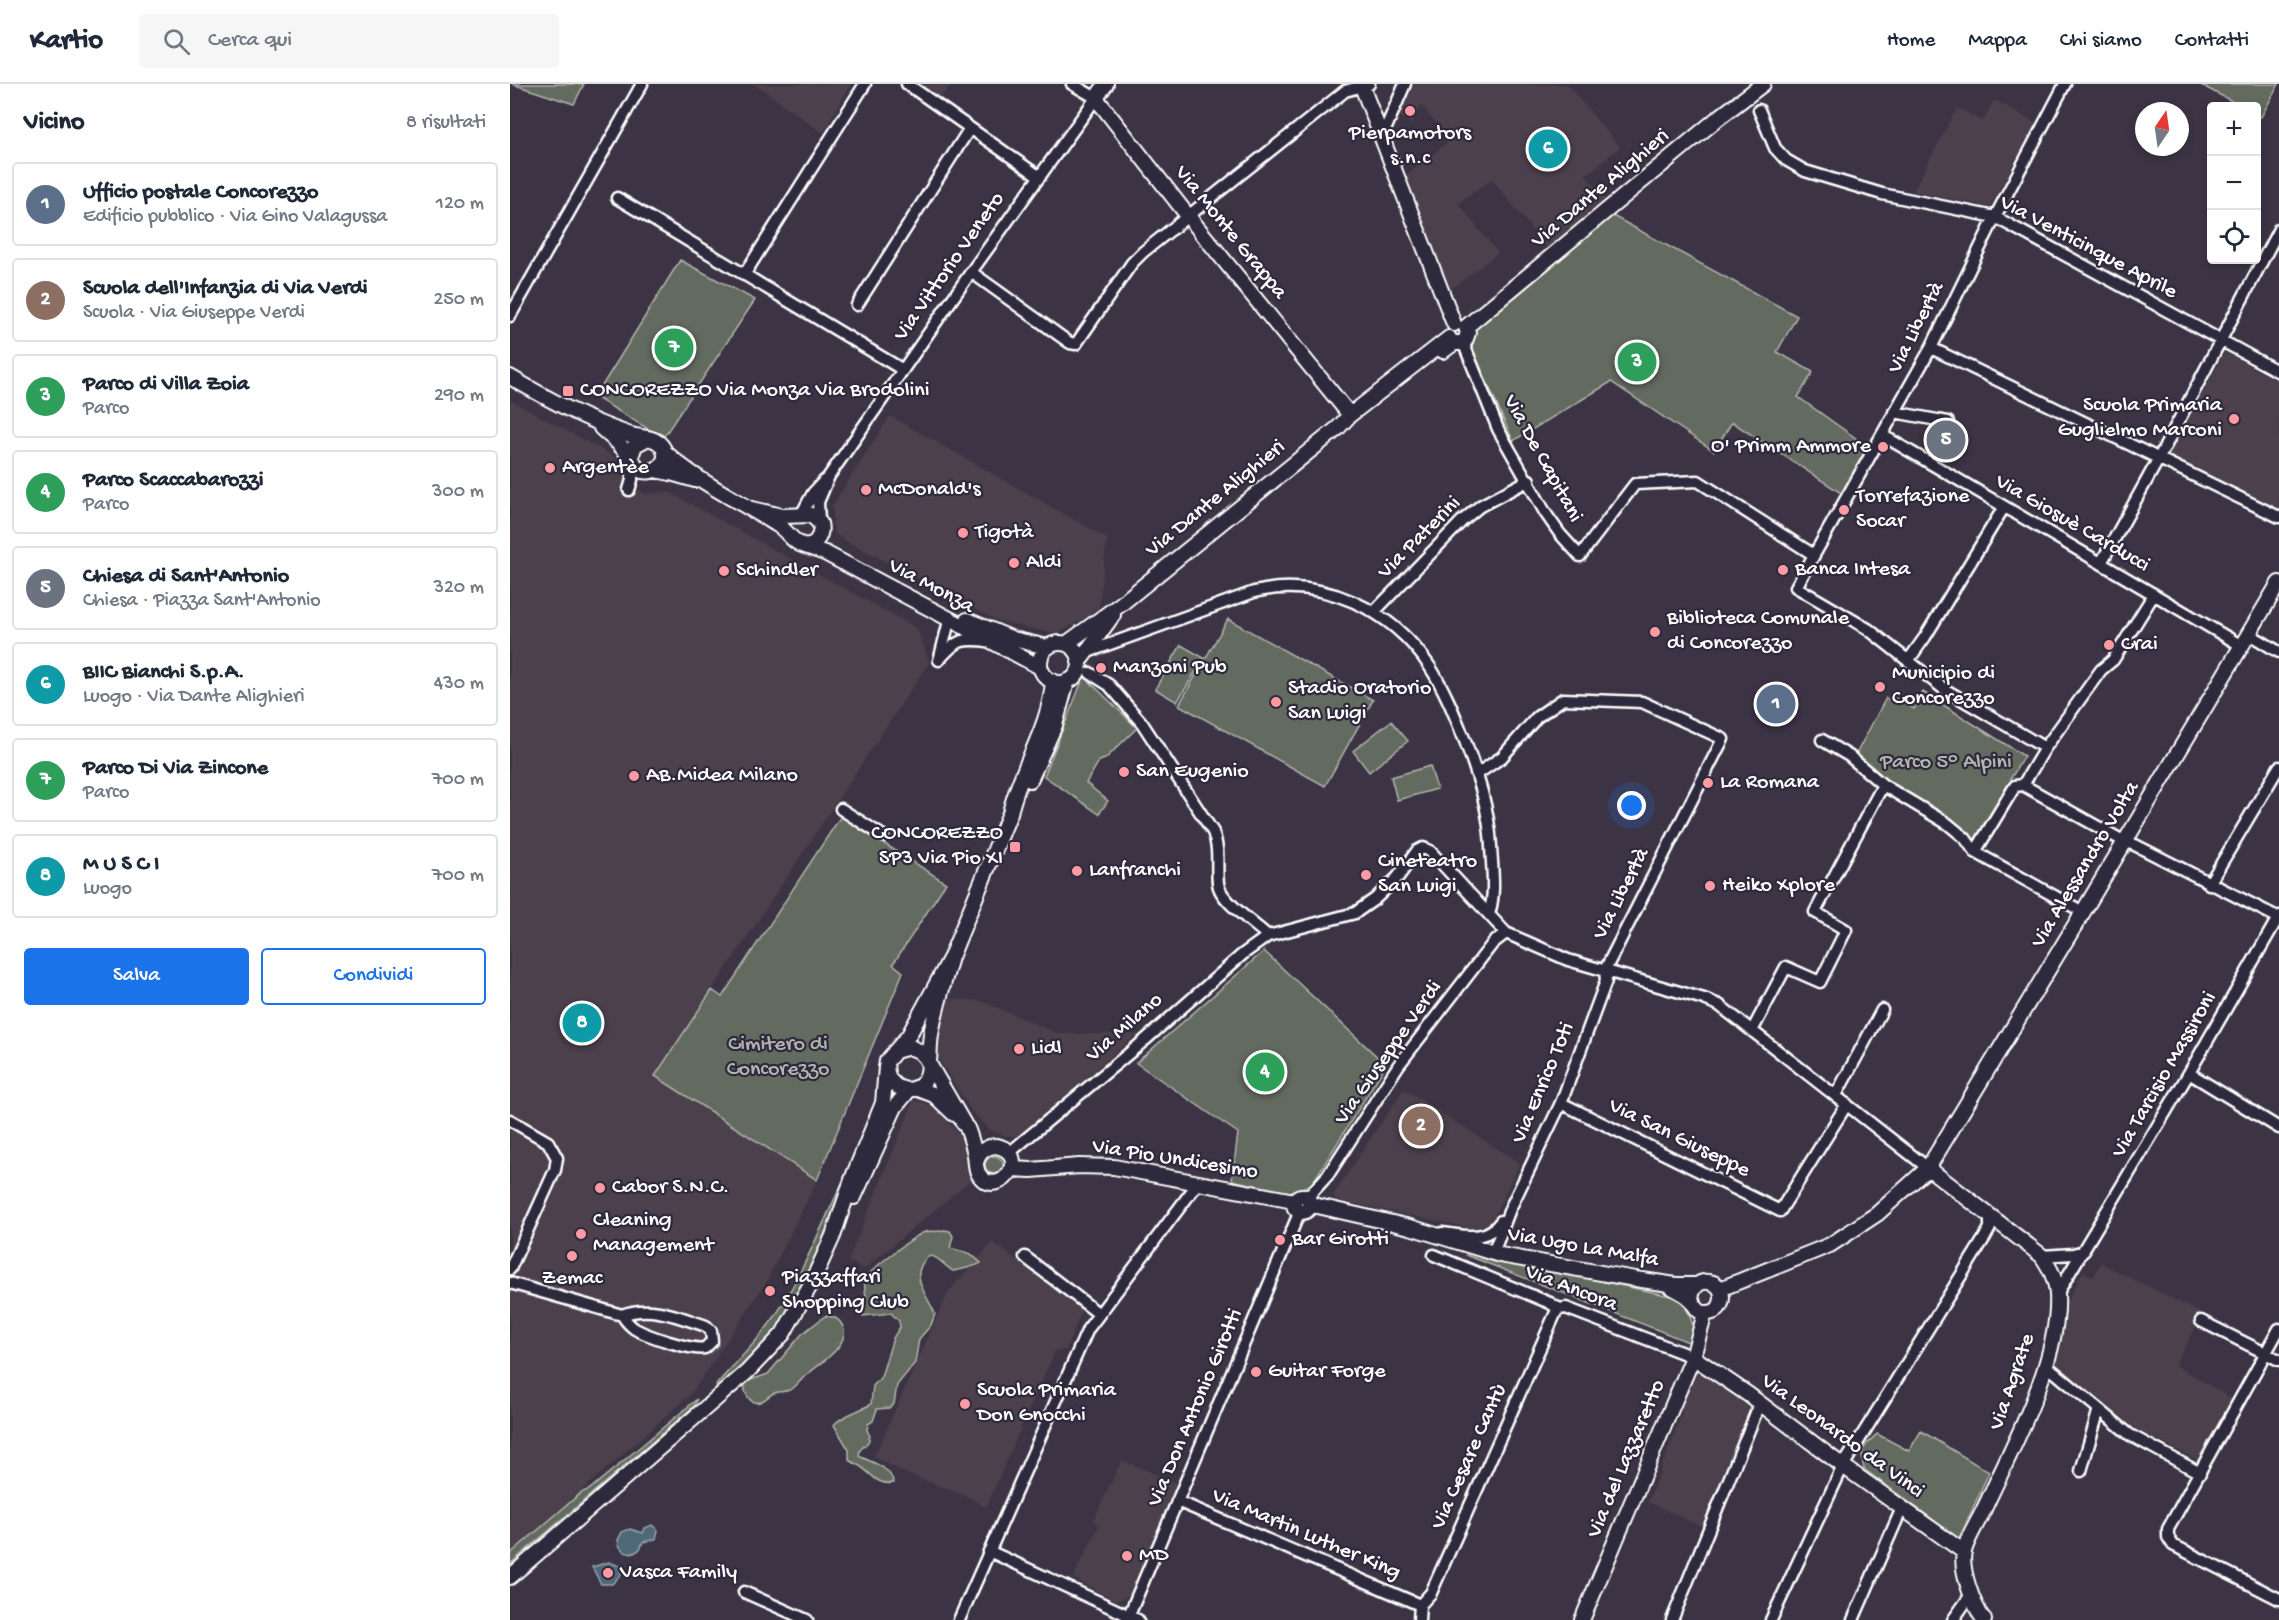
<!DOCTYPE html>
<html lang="it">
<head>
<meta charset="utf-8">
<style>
	:root { --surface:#fff; --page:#f6f6f7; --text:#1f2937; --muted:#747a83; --line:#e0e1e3; --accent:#1a73e8 }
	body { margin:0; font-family:"Gochi Hand",sans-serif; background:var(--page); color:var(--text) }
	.controls { position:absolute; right:18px; top:18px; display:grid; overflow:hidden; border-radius:6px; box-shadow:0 3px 9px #0003 }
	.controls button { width:54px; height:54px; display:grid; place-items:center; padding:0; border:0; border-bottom:2px solid var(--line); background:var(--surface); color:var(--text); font:30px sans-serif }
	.compass { position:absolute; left:1625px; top:18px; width:54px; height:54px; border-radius:50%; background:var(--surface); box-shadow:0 3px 9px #0003; rotate:13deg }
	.you { position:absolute; left:1122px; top:722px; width:21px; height:21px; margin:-15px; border:4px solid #fff; border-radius:50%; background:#1a73e8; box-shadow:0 0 0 9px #1a73e833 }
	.badge { display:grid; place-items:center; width:39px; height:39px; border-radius:50%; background:var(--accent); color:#fff; font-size:20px; font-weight:700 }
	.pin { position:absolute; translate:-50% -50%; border:3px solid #fff; box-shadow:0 2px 6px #0006 }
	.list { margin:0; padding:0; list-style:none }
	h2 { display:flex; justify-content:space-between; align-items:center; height:78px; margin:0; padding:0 24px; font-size:26px }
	h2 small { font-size:20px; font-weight:400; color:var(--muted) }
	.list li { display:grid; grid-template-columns:39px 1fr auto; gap:18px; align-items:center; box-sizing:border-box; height:84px; margin:0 12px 12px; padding:0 12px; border:2px solid var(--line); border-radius:6px }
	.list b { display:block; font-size:22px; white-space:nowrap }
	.list p { margin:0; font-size:20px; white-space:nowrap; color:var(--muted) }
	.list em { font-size:20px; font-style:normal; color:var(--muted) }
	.actions { display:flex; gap:12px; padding:18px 24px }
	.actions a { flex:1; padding:14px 0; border:2px solid var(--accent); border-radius:6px; text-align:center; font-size:21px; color:var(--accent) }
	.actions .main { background:var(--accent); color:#fff }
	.icon { flex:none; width:33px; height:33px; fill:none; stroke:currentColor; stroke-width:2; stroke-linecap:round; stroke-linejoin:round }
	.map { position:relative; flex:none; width:1769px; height:1536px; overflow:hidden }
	header { display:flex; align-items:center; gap:36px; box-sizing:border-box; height:84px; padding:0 30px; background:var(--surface); border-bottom:2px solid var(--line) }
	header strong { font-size:28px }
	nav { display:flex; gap:33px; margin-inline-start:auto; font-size:21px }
	.search { width:420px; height:54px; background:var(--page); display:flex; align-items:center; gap:15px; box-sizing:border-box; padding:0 21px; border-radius:6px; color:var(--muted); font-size:22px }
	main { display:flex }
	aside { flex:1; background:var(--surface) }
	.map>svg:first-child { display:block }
	.built { fill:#4c404c }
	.green { fill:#646b5e; stroke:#b2b5ae; stroke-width:1.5 }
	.water { fill:#50687a; stroke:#96a4af; stroke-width:1.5 }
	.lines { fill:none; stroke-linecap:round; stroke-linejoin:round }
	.street-casing { stroke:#fff; stroke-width:15 }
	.secondary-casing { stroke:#fff; stroke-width:18 }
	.street { stroke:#2f2a3d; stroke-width:10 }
	.secondary { stroke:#2f2a3d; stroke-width:14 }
	.poi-dot { fill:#ff9aa2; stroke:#2f2a3d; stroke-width:2 }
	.labels { text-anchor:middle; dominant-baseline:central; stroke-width:4.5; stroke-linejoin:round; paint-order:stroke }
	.poi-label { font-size:22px; fill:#fff; stroke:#2f2a3d; text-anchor:start }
	.street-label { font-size:22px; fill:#fff; stroke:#2f2a3d }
	.park-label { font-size:22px; fill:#b2b5ae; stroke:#2f2a3d }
</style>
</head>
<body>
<header>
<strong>Kartio</strong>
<div class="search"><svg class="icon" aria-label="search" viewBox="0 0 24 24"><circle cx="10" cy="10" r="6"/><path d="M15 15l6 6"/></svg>Cerca qui</div>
<nav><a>Home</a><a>Mappa</a><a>Chi siamo</a><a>Contatti</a></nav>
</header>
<main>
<aside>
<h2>Vicino<small>8 risultati</small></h2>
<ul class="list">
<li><span class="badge" style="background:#5c6f8a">1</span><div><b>Ufficio postale Concorezzo</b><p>Edificio pubblico · Via Gino Valagussa</p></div><em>120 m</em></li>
<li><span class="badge" style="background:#8d6e63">2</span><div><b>Scuola dell'Infanzia di Via Verdi</b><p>Scuola · Via Giuseppe Verdi</p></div><em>250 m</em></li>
<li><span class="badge" style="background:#2e9e5b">3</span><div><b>Parco di Villa Zoia</b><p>Parco</p></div><em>290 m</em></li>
<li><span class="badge" style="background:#2e9e5b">4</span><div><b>Parco Scaccabarozzi</b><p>Parco</p></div><em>300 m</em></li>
<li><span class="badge" style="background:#6b7280">5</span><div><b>Chiesa di Sant'Antonio</b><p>Chiesa · Piazza Sant'Antonio</p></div><em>320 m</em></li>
<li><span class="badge" style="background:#0f9aa8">6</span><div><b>BIIC Bianchi S.p.A.</b><p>Luogo · Via Dante Alighieri</p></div><em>430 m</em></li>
<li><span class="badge" style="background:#2e9e5b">7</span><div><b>Parco Di Via Zincone</b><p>Parco</p></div><em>700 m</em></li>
<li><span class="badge" style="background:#0f9aa8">8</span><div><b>M U S C I</b><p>Luogo</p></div><em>700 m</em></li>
</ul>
<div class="actions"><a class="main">Salva</a><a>Condividi</a></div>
</aside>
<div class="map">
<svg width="1769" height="1536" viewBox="0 0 1769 1536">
	<rect width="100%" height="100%" fill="#3c3444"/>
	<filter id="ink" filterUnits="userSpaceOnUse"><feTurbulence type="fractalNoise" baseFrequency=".0167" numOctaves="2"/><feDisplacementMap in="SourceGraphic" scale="12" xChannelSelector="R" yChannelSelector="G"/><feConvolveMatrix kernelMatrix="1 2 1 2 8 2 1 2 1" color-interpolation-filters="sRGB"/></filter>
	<g filter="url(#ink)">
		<path class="built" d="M241,0H341L313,49L252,5Z
			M408,0H441L430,15Z
			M904,0H1057L1110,63L1076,91L1099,120L1040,168L982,95L948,119L988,169L940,206L896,92L940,56L911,21L902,40L887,31Z
			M1484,16L1526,39L1480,123L1403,107L1447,24L1473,37Z
			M1715,268L1769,298V427L1658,373Z
			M0,316L102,371L109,382L112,393L135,410L159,408L407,544L419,578L145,992L307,1096L257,1197L181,1310L0,1470Z
			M380,332L597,454L589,523L574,535L547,550L517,544L486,536L329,453L324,448L322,422Z
			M438,915L471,917L549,950H627L510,1052H495L480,1046L462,1028L430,977L427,964L428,950Z
			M894,1005L1010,1079L979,1143L969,1146L826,1116L823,1111Z
			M404,1016L424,1022L454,1056L461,1077L463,1094L354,1185L338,1177Z
			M483,1158L572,1226L556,1266L545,1267L476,1423L461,1414L397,1390L364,1373L439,1207Z
			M1591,1179L1693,1230L1665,1281L1724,1316L1689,1377L1627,1346L1544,1283L1549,1261L1551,1229L1573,1187L1583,1193Z
			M1186,1285L1242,1320L1193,1443L1138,1418L1172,1330V1319Z
			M612,1376L669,1400L621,1510L607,1517L563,1494L589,1442L583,1437Z"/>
		<path class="green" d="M2,0H74L64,20Z
			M1689,0H1769L1751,33L1747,31L1746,22H1731Z
			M1101,131L1287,232L1267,268L1303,288L1288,313L1361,365L1334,411L1222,338L1204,367L1101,298L1003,357L961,262L966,244Z
			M170,176L245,216L153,354L85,313Z
			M718,535L863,616L815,702L669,621Z
			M671,561L694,574L667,618L645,605Z
			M574,592L627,644L595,675L589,677L576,699L598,717L589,730L534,692Z
			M1413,608L1514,672L1501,694L1502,701L1468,759L1439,737L1373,696L1346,670L1376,614L1380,616L1382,612L1404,625Z
			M881,637L898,657L859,688L843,667Z
			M920,682L927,705L887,716L881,693Z
			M331,732L436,799L383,880L393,888L307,1096L145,992L202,906L212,913Z
			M754,867L876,981L802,1100L779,1109L722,1096L728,1049L626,979Z
			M475 1081a9 9 0 1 1 18 0a9 9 0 1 1-18 0Z
			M335,1097C314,1151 297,1207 261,1253C246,1272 225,1288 207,1304L206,1301C226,1278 249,1256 266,1231C292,1190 311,1143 332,1099Z
			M434,1146L440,1147L443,1152L440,1164L461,1170L471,1179C467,1182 449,1186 443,1187C437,1184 430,1175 424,1173C420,1171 417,1173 415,1176C399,1193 419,1214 425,1230L421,1241L409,1255L405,1279L387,1301L384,1320L379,1324L367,1325L363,1337L358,1340L357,1346L360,1352L358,1358L350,1366L349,1372C363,1379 379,1382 384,1399C366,1402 361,1388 348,1381C345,1379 342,1378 339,1376V1366L324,1341C330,1332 350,1327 361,1320L363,1302L371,1293L383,1254L390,1243L389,1237L381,1229L353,1232L350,1221L356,1212C355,1205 353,1200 356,1194C361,1185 405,1151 415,1148C422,1146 427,1149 434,1146Z
			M957,1168L1169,1214C1180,1228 1186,1241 1181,1259L956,1171Z
			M315,1232C321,1232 327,1233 331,1239C345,1259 308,1281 295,1292C291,1296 287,1301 282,1305C277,1308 270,1307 264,1309C259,1311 256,1315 252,1317C240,1323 233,1308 235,1298L258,1290L292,1250Z
			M187,1315L184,1322L0,1480V1470L71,1409L80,1405Z
			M1411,1347L1479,1388L1449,1455L1354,1385C1349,1365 1353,1363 1367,1350L1399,1367Z"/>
		<path class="water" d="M142,1441L148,1446L146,1455L133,1458C129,1474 110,1473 108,1456L112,1448L120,1445L133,1449L135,1444Z
			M99,1478L110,1482L111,1491L102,1500H91L82,1483Z"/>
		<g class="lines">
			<defs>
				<path id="street" d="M397,0L530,93
					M1249,26L1265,64L1276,76L1295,87L1372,110L1485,133L1769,288
					M872,53L895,0
					M107,114L393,286
					M461,188L560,259L566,260L622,179L633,168L835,7L859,0
					M234,191L355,0
					M347,221L460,44
					M0,232L132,0
					M953,258L988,345L1036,430L1050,450L1070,472L1125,400L1188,397L1304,471
					M1421,264L1769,433
					M1384,328L1438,338
					M1372,351L1732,562
					M119,406L122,396V378
					M291,431L303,409L315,396
					M309,437L308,418L319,392L461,188L586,14L562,0
					M1591,479L1649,374L1769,145
					M864,528L952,437L970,422L1019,396
					M1739,550L1769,568
					M575,569L744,508C812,492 882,525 920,583C935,606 945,632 955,657C968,692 979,725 981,762C982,785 986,808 979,830
					M430,573L439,537
					M429,576C446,556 451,554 478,557
					M1398,577L1415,553L1494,423
					M580,589L599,601L632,639L703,748C710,765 706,781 708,799C709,816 745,840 758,852
					M1312,656L1339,672L1373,701L1438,740L1455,754L1465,768L1573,828
					M1535,664L1434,605L1358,545L1286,503L1421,264L1485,133L1555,0
					M967,690L992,673L1027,633L1053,615L1132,618L1213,655L1095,886
					M1513,701L1615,758L1625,761L1769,834
					M331,725L373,752
					M1465,768L1505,702L1513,701L1535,664L1591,586L1603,576L1644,510
					M1699,800L1769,683
					M1242,947L1276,883L1310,898L1336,846L1305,828L1373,701
					M1679,989L1769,1044
					M1326,1011L1372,926
					M1051,1019L1270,1127L1337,1020
					M0,1036L38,1058L47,1074L45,1086L0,1185
					M499,1069L635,956L733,870L758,852L845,829L865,815L888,793L907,767L913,764L920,767L996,849L1058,876L1194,915L1209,921L1418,1084
					M797,1114L818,1091L888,982L983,859L996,849
					M932,1149C954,1151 976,1159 991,1137
					M983,1169L1000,1125L1051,1019L1096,897L1095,886
					M924,1171L1040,1219L1049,1225L1056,1224L1183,1273
					M1532,1172L1563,1170L1574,1167
					M515,1173L589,1230
					M0,1199L112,1231C140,1220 169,1233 196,1242L201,1247L202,1257L195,1264C182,1267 138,1252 125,1245C119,1241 116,1237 112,1231
					M1547,1210L1679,989L1769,832
					M1691,1237L1769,1276
					M1769,1245L1658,1445V1453L1663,1461L1769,1515
					M1536,1281L1620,1351L1690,1389
					M1571,1387L1589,1325
					M667,1417L910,1521
					M479,1467L628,1536
					M234,1508L297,1536
					M910,1521L921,1509L1046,1228L1049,1225
					M449,1536L578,1245L688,1099
					M617,1536L790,1127
					M909,1536L910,1521
					M1162,1536L1250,1319
					M1261,1536L1333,1382L1475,1153L1480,1144V1131
					M1343,1536L1392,1424
					M1443,1536L1460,1512"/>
				<path id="secondary" d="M596,0L586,14L678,132L840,331
					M851,0L944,240
					M956,243L1207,35L1253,0
					M933,267L944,259H950L955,257L958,249L956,243
					M0,293C38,315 76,336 118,350C127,354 141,352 149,359C165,373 146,395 127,385L121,373L125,361L136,355
					M91,344L107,358L121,373
					M154,367C188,399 230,417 269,442C277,447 282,457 290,460C304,466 313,452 310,439L301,431L272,432L242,425
					M145,386L161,389L185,396
					M292,461L315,469L530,583
					M457,536L503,555L537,563
					M530 579a20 20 0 1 1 40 0a20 20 0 1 1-40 0Z
					M556,560L611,520L828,344L840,331L939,254
					M569,578L603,531
					M520,696L545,641L557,597
					M441,873C434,899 425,925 421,951C419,961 420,985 417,992C407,1017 371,1005 377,977L399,951L441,873L500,729C510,684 540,644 543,597
					M385,967L400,963L409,967L415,973L454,1040
					M406,1004L424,1011L444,1030
					M457,1044C460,1051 462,1059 464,1066C466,1073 465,1082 468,1089C485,1119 525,1072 487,1062C476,1062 469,1068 466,1078
					M1418,1084L1532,1172C1540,1184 1546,1195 1547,1210C1551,1275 1501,1366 1474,1425C1468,1438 1458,1453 1454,1467C1450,1485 1463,1521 1474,1536
					M502,1085L521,1086L569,1082L604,1083L784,1117
					M784 1120a8 8 0 1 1 16 0a8 8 0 1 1-16 0Z
					M344,1113L385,1023L399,1006
					M799,1120L900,1143L990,1171L1125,1195L1166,1201H1187
					M1158,1201C1164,1205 1177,1210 1181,1216C1186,1222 1187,1230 1198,1229C1216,1228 1217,1200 1199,1198C1188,1196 1182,1205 1181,1215
					M1210,1205L1320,1161L1367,1130L1418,1084L1573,828L1769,499
					M1183,1273L1239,1311L1333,1382L1454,1468
					M0,1493L237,1288L273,1250L302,1198L323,1152L343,1093L373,1019L376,983
					M1072,1536L1183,1273L1195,1229"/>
			</defs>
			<use href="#street" class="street-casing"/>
			<use href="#secondary" class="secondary-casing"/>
			<use href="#street" class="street"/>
			<use href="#secondary" class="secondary"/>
		</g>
	</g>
	<g class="poi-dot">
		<circle cx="900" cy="27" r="6"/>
		<rect x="52" y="301" width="12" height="12" rx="3"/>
		<circle cx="1724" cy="335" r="6"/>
		<circle cx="1373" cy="363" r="6"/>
		<circle cx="40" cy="384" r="6"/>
		<circle cx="356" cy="406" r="6"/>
		<circle cx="1334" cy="426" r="6"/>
		<circle cx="453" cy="449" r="6"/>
		<circle cx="504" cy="479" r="6"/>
		<circle cx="1273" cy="486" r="6"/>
		<circle cx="214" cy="487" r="6"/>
		<circle cx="1145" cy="548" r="6"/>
		<circle cx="1599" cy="561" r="6"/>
		<circle cx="591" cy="584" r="6"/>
		<circle cx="1370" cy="603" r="6"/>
		<circle cx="766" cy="618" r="6"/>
		<circle cx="614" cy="688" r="6"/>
		<circle cx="124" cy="692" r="6"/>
		<circle cx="1198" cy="699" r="6"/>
		<rect x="499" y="757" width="12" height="12" rx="3"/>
		<circle cx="567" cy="787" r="6"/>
		<circle cx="856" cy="791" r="6"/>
		<circle cx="1200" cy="802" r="6"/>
		<circle cx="509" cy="965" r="6"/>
		<circle cx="90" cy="1104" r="6"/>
		<circle cx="71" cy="1150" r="6"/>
		<circle cx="770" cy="1156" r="6"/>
		<circle cx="62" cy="1172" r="6"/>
		<circle cx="260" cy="1207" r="6"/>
		<circle cx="746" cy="1288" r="6"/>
		<circle cx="455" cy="1320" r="6"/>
		<circle cx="617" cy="1472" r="6"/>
		<circle cx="98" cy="1489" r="6"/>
	</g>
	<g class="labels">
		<g class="poi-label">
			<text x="900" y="50" text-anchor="middle">Pierpamotors<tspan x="900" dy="25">s.n.c</tspan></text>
			<text x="70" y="307">CONCOREZZO Via Monza Via Brodolini</text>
			<text x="1712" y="322" text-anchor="end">Scuola Primaria<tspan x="1712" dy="25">Guglielmo Marconi</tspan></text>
			<text x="1361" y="363" text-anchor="end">O' Primm Ammore</text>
			<text x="52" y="384">Argentèe</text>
			<text x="368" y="406">McDonald's</text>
			<text x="1346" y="413">Torrefazione<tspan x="1346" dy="25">Socar</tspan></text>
			<text x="465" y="449">Tigotà</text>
			<text x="516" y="479">Aldi</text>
			<text x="1285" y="486">Banca Intesa</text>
			<text x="226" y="487">Schindler</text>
			<text x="1157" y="535">Biblioteca Comunale<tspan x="1157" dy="25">di Concorezzo</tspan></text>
			<text x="1611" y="561">Crai</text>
			<text x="603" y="584">Manzoni Pub</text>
			<text x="1382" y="590">Municipio di<tspan x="1382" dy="25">Concorezzo</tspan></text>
			<text x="778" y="605">Stadio Oratorio<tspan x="778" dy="25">San Luigi</tspan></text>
			<text x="626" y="688">San Eugenio</text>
			<text x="136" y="692">AB.Midea Milano</text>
			<text x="1210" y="699">La Romana</text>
			<text x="493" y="750" text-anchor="end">CONCOREZZO<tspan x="493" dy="25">SP3 Via Pio XI</tspan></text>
			<text x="868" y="778">Cineteatro<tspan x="868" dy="25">San Luigi</tspan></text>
			<text x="579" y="787">Lanfranchi</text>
			<text x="1212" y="802">Heiko Xplore</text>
			<text x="521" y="965">Lidl</text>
			<text x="102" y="1104">Cabor S.N.C.</text>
			<text x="83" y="1137">Cleaning<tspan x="83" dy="25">Management</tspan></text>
			<text x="782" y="1156">Bar Girotti</text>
			<text x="272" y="1194">Piazzaffari<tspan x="272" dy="25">Shopping Club</tspan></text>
			<text x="62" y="1195" text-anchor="middle">Zemac</text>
			<text x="758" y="1288">Guitar Forge</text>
			<text x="467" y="1307">Scuola Primaria<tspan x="467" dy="25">Don Gnocchi</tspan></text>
			<text x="629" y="1472">MD</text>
			<text x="110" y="1489">Vasca Family</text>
		</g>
		<g class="street-label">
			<text transform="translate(1091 105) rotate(-40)">Via Dante Alighieri</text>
			<text transform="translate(720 149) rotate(51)">Via Monte Grappa</text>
			<text transform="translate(1578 164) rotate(28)">Via Venticinque Aprile</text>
			<text transform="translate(440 183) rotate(-55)">Via Vittorio Veneto</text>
			<text transform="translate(1407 244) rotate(-63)">Via Libertà</text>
			<text transform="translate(1032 375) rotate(61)">Via De Capitani</text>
			<text transform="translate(706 415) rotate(-39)">Via Dante Alighieri</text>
			<text transform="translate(1562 440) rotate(30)">Via Giosuè Carducci</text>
			<text transform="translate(910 454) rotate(-45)">Via Paterini</text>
			<text transform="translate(421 503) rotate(28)">Via Monza</text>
			<text transform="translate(1576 781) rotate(-59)">Via Alessandro Volta</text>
			<text transform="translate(1112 810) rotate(-63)">Via Libertà</text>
			<text transform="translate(615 944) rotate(-41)">Via Milano</text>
			<text transform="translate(879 969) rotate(-55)">Via Giuseppe Verdi</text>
			<text transform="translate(1655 991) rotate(-60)">Via Tarcisio Massironi</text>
			<text transform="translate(1034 999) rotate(-67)">Via Enrico Toti</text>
			<text transform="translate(1169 1055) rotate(26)">Via San Giuseppe</text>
			<text transform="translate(665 1076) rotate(9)">Via Pio Undicesimo</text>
			<text transform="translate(1073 1164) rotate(10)">Via Ugo La Malfa</text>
			<text transform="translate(1061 1205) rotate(21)">Via Ancora</text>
			<text transform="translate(1503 1298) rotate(-71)">Via Agrate</text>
			<text transform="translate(686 1324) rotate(-67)">Via Don Antonio Girotti</text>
			<text transform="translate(1332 1353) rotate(36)">Via Leonardo da Vinci</text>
			<text transform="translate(960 1373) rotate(-66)">Via Cesare Cantù</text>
			<text transform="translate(1117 1375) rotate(-67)">Via del Lazzaretto</text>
			<text transform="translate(796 1451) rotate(23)">Via Martin Luther King</text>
		</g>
		<g class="park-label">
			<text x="1436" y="679">Parco 5° Alpini</text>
			<text x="268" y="961">Cimitero di<tspan x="268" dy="25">Concorezzo</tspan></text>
		</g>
	</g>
</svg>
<div class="controls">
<button>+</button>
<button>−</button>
<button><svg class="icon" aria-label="locate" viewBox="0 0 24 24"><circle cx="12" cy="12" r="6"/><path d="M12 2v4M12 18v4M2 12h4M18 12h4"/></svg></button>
</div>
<svg class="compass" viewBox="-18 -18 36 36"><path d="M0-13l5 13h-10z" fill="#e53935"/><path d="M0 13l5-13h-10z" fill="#747a83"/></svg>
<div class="you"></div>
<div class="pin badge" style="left:1266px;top:620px;background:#5c6f8a">1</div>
<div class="pin badge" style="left:911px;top:1042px;background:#8d6e63">2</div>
<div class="pin badge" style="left:1127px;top:278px;background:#2e9e5b">3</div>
<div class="pin badge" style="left:755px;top:988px;background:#2e9e5b">4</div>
<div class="pin badge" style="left:1436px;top:356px;background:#6b7280">5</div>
<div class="pin badge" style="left:1038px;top:65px;background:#0f9aa8">6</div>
<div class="pin badge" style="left:164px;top:264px;background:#2e9e5b">7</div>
<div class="pin badge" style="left:72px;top:939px;background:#0f9aa8">8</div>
</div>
</main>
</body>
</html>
